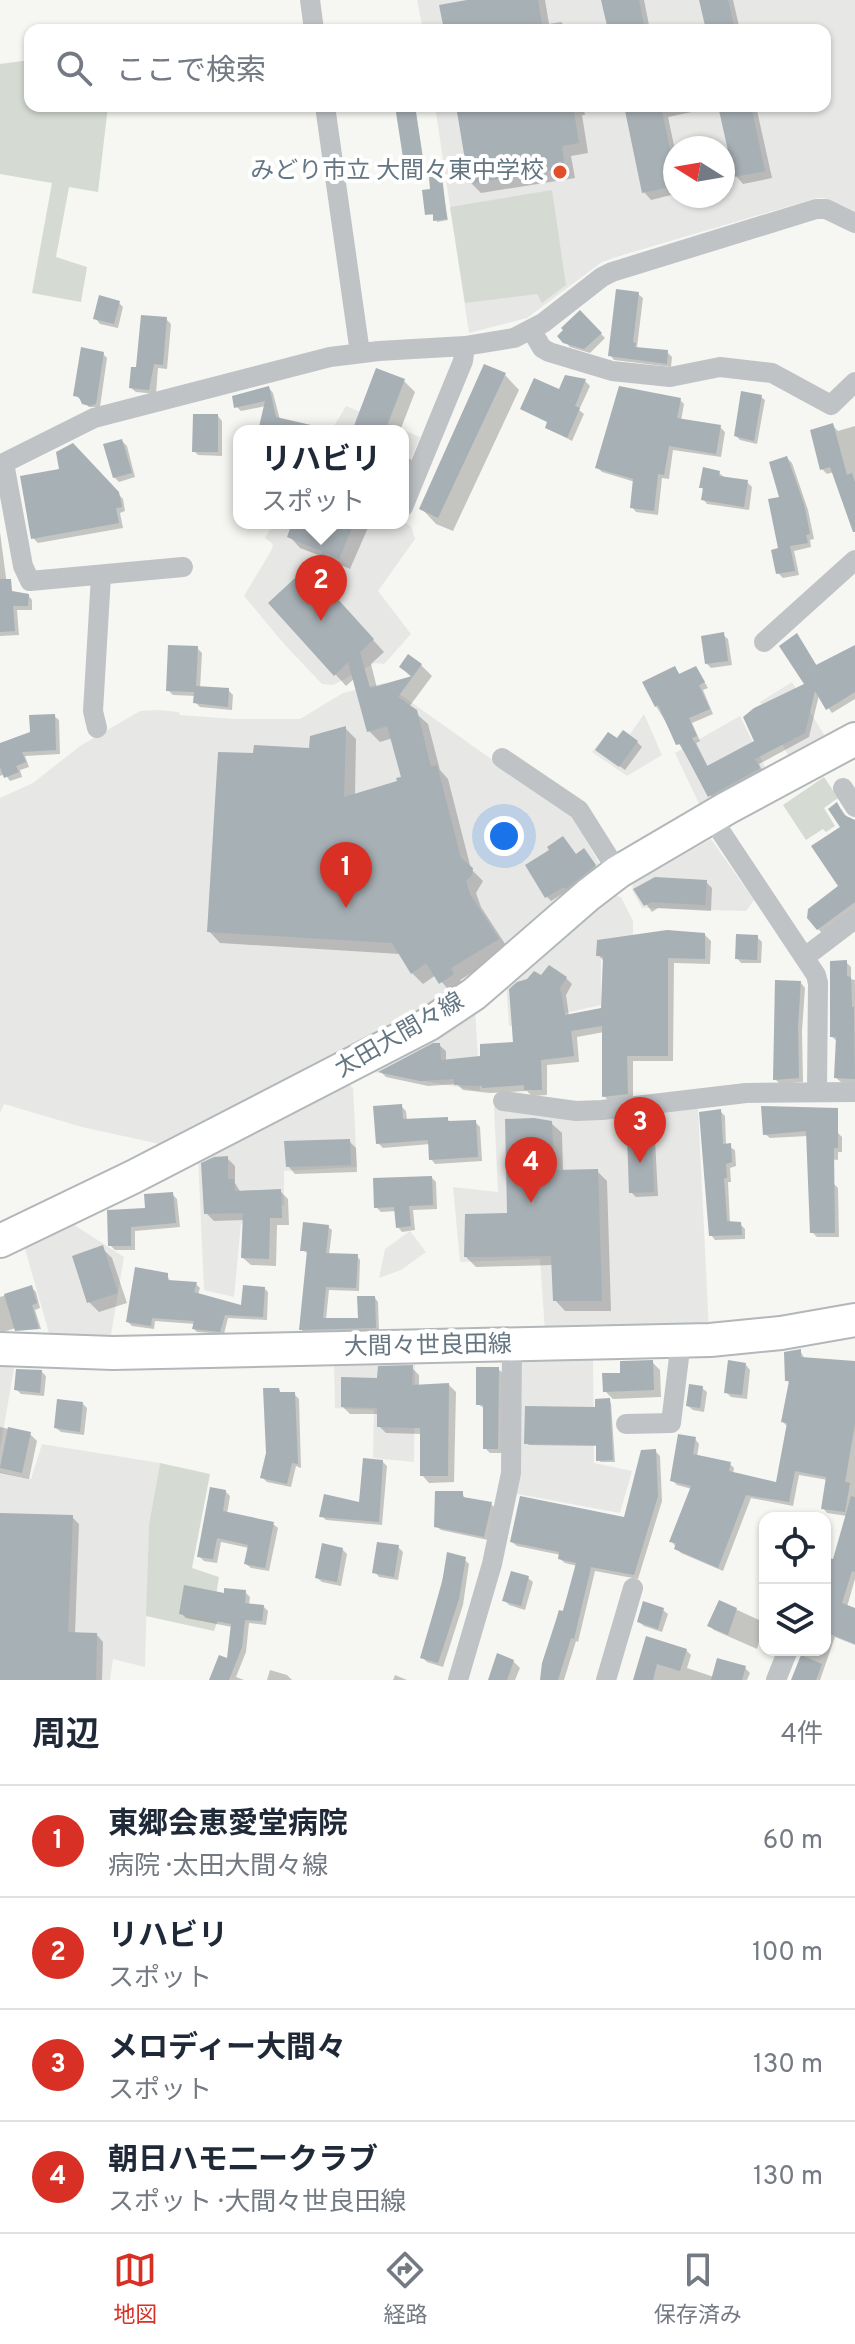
<!DOCTYPE html>
<html lang="ja">
<head>
<meta charset="utf-8">
<style>
	:root { --surface:#fff; --page:#f2f2f3; --text:#1f2937; --muted:#747a83; --line:#e0e1e3; --accent:#d93025 }
	body { margin:0; font-family:Overpass,"Noto Sans JP",sans-serif; background:var(--page); color:var(--text) }
	.controls { position:absolute; right:24px; bottom:24px; display:grid; overflow:hidden; border-radius:16px; box-shadow:0 2px 6px #0004 }
	.controls button { width:72px; height:72px; display:grid; place-items:center; padding:0; border:0; border-bottom:2px solid var(--line); background:var(--surface); color:var(--text); font:40px sans-serif }
	.compass { position:absolute; left:663px; top:136px; width:72px; height:72px; border-radius:50%; background:var(--surface); box-shadow:0 2px 6px #0004; rotate:281deg }
	.you { position:absolute; left:504px; top:836px; width:28px; height:28px; margin:-20px; border:6px solid #fff; border-radius:50%; background:#1a73e8; box-shadow:0 0 0 12px #1a73e833 }
	.badge { display:grid; place-items:center; width:52px; height:52px; border-radius:50%; background:var(--accent); color:#fff; font-size:26px; font-weight:700 }
	.pin { position:absolute; translate:-50% -66px; filter:drop-shadow(0 2px 4px #0008) }
	.pin::after { content:''; position:absolute; top:42px; width:28px; height:24px; background:inherit; clip-path:polygon(0 0,100% 0,50% 100%) }
	.popup { position:absolute; left:233px; top:425px; width:176px; height:104px; box-sizing:border-box; display:grid; place-content:center; border-radius:16px; background:var(--surface); filter:drop-shadow(0 2px 6px #0005); font-size:26px; white-space:nowrap; color:var(--muted) }
	.popup b { font-size:30px; color:var(--text) }
	.popup::after { content:''; position:absolute; left:50%; top:100%; margin-left:-16px; border:16px solid transparent; border-top-color:var(--surface) }
	.list { margin:0; padding:0; list-style:none }
	h2 { display:flex; justify-content:space-between; align-items:center; height:104px; margin:0; padding:0 32px; font-size:34px }
	h2 small { font-size:26px; font-weight:400; color:var(--muted) }
	.list li { display:grid; grid-template-columns:52px 1fr auto; gap:24px; align-items:center; box-sizing:border-box; height:112px; padding:0 32px; border-top:2px solid var(--line) }
	.list b { display:block; font-size:30px; white-space:nowrap }
	.list p { margin:0; font-size:26px; white-space:nowrap; color:var(--muted) }
	.list em { font-size:26px; font-style:normal; color:var(--muted) }
	.icon { flex:none; width:44px; height:44px; fill:none; stroke:currentColor; stroke-width:2; stroke-linecap:round; stroke-linejoin:round }
	.map { position:relative; flex:none; width:855px; height:1680px; overflow:hidden }
	.search { position:absolute; background:var(--surface); box-shadow:0 2px 6px #0004; left:24px; right:24px; top:24px; height:88px; display:flex; align-items:center; gap:20px; box-sizing:border-box; padding:0 28px; border-radius:16px; color:var(--muted); font-size:30px }
	.sheet { height:552px; background:var(--surface) }
	nav { display:flex; justify-content:space-around; align-items:center; box-sizing:border-box; height:112px; border-top:2px solid var(--line); background:var(--surface); font-size:22px; color:var(--muted) }
	nav a { display:grid; justify-items:center; gap:4px }
	nav .on { color:var(--accent) }
	.map>svg:first-child { display:block }
	.built { fill:#e7e8e6; fill-rule:evenodd }
	.green { fill:#d5dbd2 }
	.shadow { fill:#0003 }
	.building { fill:#a7b0b5 }
	.lines { fill:none; stroke-linecap:round; stroke-linejoin:round }
	.primary-casing { stroke:#b2b7ba; stroke-width:36 }
	.minor { stroke:#bfc3c6; stroke-width:20 }
	.primary { stroke:#fff; stroke-width:32 }
	.poi-dot { fill:#e15028; stroke:#fff; stroke-width:3 }
	.labels { text-anchor:middle; dominant-baseline:central; stroke-width:8; stroke-linejoin:round; paint-order:stroke }
	.poi-label { font-size:24px; fill:#657683; stroke:#fff; text-anchor:end }
	.street-label { font-size:24px; fill:#657683; stroke:#fff }
</style>
</head>
<body>
<div class="map">
<svg width="855" height="1680" viewBox="0 0 855 1680">
	<rect width="100%" height="100%" fill="#f6f6f2"/>
	<path class="built" d="M417,0H855V212L824,198H817L626,254L602,262L527,318L469,333L435,106H825V30H423ZM675,148H723V196H675Z
		M346,406L420,437L403,479V431H331Z
		M403,522L411,526L415,539L378,591L411,634L384,664L375,663L333,685L322,684L285,645L244,596L272,549L273,544L265,538L274,523Z
		M792,682L826,738L790,759L760,702Z
		M384,683L573,817L601,867L512,945L434,1004L164,1145L82,1127L4,1104L0,1113V798L33,783L80,746L140,711L159,710L179,712L180,715L236,719H300L343,693Z
		M644,714L662,755L627,776L592,752L608,732L616,738L623,730L630,734Z
		M740,716L767,771L701,808L675,753Z
		M711,839L754,900L746,911L642,908L632,890L633,884Z
		M607,894L621,897L633,921V958H601V1005L509,1026L506,982Z
		M475,1009L480,1091L374,1072V1068Z
		M347,1082L353,1088L357,1167L284,1171V1205L249,1207V1218L241,1224L234,1297L204,1290L198,1156Z
		M494,1107L603,1119L698,1108L709,1330L545,1332L540,1259L460,1262L453,1187L498,1192Z
		M65,1219L124,1257L110,1341L51,1340L23,1242Z
		M410,1231L426,1252L401,1270L379,1278L385,1249Z
		M593,1356L594,1463L632,1471L620,1513L512,1493L519,1358Z
		M334,1360H415L414,1462L373,1458L374,1410L335,1408Z
		M0,1362L15,1363L0,1449Z
		M42,1444L160,1463L149,1524L145,1667L113,1659L110,1680H0V1472L31,1479Z"/>
	<path class="green" d="M30,60V106H108L98,192L69,187L56,257L87,267L81,302L32,293L52,183L0,174V64Z
		M552,190L566,285L542,303L537,294L465,303L450,207Z
		M824,777L838,798L824,808L835,826L826,832L823,829L806,840L783,805Z
		M160,1463L210,1474L192,1568L219,1577L213,1614L218,1620L214,1631L146,1616L149,1524Z"/>
	<path class="shadow" d="M479,0H545L549,24L561,22L569,30H446Z
		M603,0H644L650,30H610Z
		M701,0H733L740,30H708Z
		M397,106H415L426,176H408Z
		M458,106H583L585,115H582L588,153L571,156L575,178L481,193L471,183Z
		M626,106H756L772,178L743,184L736,176L720,106L668,117L675,150V194L651,200L644,192Z
		M441,178L448,220L437,222L435,215L427,214L432,190Z
		M638,294L643,298L637,347L640,350L667,352L672,357L671,367L614,360L610,355Z
		M119,303L123,307L118,328L100,324L96,319Z
		M580,313L605,338L590,353L570,347L560,336Z
		M166,319L171,324L167,369L158,368L156,394L136,392L131,388L138,369Z
		M103,354L107,358L100,407H89L75,395Z
		M505,375L519,390L453,531L436,524L422,509Z
		M566,378L585,381L590,386L579,410L584,414L572,441L547,427L557,424L522,409L560,392Z
		M404,381L415,392L400,431H354Z
		M269,388L273,393L280,420L291,431H260L266,406L241,411L236,406Z
		M761,397L765,400L757,444L740,440L736,436Z
		M680,400L684,404L681,421L720,427L725,432L721,457L673,450L669,479L662,478L658,515L636,512L632,507L635,482L602,472L597,467Z
		M218,416L222,421V456L198,455L194,451Z
		M833,426L838,431L855,426V522L834,472L827,474L822,469Z
		M122,441L127,446L135,477L119,482L114,477Z
		M73,445L123,499L125,511L120,513L123,528L38,543L33,538Z
		M403,453L417,465L403,500Z
		M787,458L792,463L808,510L814,539L810,540L811,547L794,551L799,575L783,578L778,573Z
		M719,473L724,477L747,482L752,487L749,510L707,504L703,499L705,491L701,487Z
		M295,523H370L350,569L336,563L326,588L384,652L371,664L377,688L412,678L401,667L421,665L432,676L409,707L428,724L440,770L448,779L471,869L483,881L476,893L481,907L509,950L460,980L464,986L452,994L436,975L423,984L412,973L400,954L220,943L209,931L255,756L311,750L345,728L356,739L355,796L399,782L403,778L393,738L380,742L369,731L355,678L346,686L271,603L321,556L300,548L289,536Z
		M0,532L8,593L28,595L32,600V610H17L19,635L0,636Z
		M723,635L728,639L732,665L711,668L707,664Z
		M801,640L817,666L855,646V699L832,713L819,695L809,737L759,764L764,774L714,801L656,706L675,668L681,676L696,668L708,688L703,690L713,714L692,723L700,741L696,743L708,767L757,742L807,685Z
		M197,648L202,653L200,689L228,690L233,695L232,710L200,707L195,702L196,696L173,695L168,690Z
		M54,716L59,720L60,754L25,756L29,767L20,770L22,777L10,781L5,774L0,776V746L32,734Z
		M617,741L637,742L642,747L625,770L602,754Z
		M841,809L850,821H855V911L822,933L818,929L841,887Z
		M577,855H588L599,871L551,901L547,897Z
		M706,882L712,888L711,911L658,908L652,912L636,890Z
		M705,935L711,941L710,964L674,963L673,1061H633V1099L610,1102L604,1096V1032L577,1037L579,1062L547,1065V1095L532,1096L527,1091L490,1093L463,1090L457,1084L428,1086L386,1077L381,1072L439,1045L446,1051V1062L482,1058L515,1044L541,978H566L572,984L566,995L569,1016L605,1011V962L598,955Z
		M757,937L762,942L761,963H741L737,958Z
		M846,962L851,967V979L855,980V1083L841,1082L836,1078L838,1042L832,1037Z
		M801,983L805,988L802,1031L803,1082L780,1084L775,1079Z
		M401,1106L406,1111L407,1120L447,1119L451,1123L475,1122L480,1127L482,1161L435,1164L431,1159L430,1144L383,1148L378,1143Z
		M763,1108L837,1132L842,1137V1152H838V1160L813,1157L808,1136L770,1138L765,1134Z
		M720,1111L725,1116L726,1145L735,1150L736,1166L730,1168L731,1182H728L730,1223L740,1224L745,1229V1239L715,1240L711,1235Z
		M551,1123L562,1133L563,1172L597,1171L607,1181L611,1311H565L555,1300L553,1265L476,1267L466,1257L509,1215Z
		M651,1136L655,1140L658,1196L636,1197L631,1192Z
		M349,1141L356,1148L357,1172L295,1174L288,1166Z
		M227,1158L235,1166V1183L241,1193L280,1191L288,1199L289,1225H277L276,1266L251,1265L243,1258L244,1220L214,1221L206,1213Z
		M432,1178L436,1182L437,1209L413,1210L415,1230L402,1232L398,1227L396,1211L381,1212L376,1207Z
		M833,1183L838,1188L839,1237H817L812,1232Z
		M172,1194L177,1199L180,1227L135,1231V1250H115L110,1245L147,1210Z
		M328,1227L332,1230L329,1255L357,1256L360,1260L359,1291L329,1290L326,1320H360L375,1298L378,1302L379,1331L304,1333L301,1329L309,1254L302,1250Z
		M102,1248L112,1258L127,1303L99,1312L89,1302Z
		M167,1275L171,1283L196,1284L200,1288L198,1295L243,1308L265,1289L268,1292L267,1320L228,1318L224,1334L197,1332L194,1329L195,1324L155,1321L154,1329L132,1326L128,1322Z
		M31,1287L36,1292L40,1308L35,1310L41,1329L16,1328L0,1333V1297Z
		M800,1351L805,1359L855,1363V1579L847,1607L855,1610V1645L835,1637L820,1680H793L805,1650H825V1569L834,1562L847,1516L827,1513L823,1508L828,1480L799,1475L793,1506L751,1498L723,1571L681,1553L671,1541L692,1489L677,1485L672,1480L695,1439L699,1444L697,1457L730,1464L734,1468L733,1474L778,1485L788,1427L783,1422L790,1384L787,1380Z
		M652,1362L660,1370L661,1397L613,1399L605,1391L622,1374Z
		M746,1365L750,1370L747,1399L731,1397L726,1392Z
		M412,1368L419,1375V1386L449,1385L456,1392L454,1482L429,1483L422,1475V1434L386,1433L379,1426V1414H350L343,1407L379,1380Z
		M498,1369L503,1373L502,1453H490L485,1448V1409L478,1404Z
		M41,1371L46,1376L44,1396L21,1394L16,1389Z
		M702,1388L707,1392L704,1412L693,1410L688,1406Z
		M278,1390L283,1394H294L299,1399L301,1468L296,1466L291,1487L267,1482L262,1477Z
		M609,1400L611,1403L615,1462H601L598,1460V1446L529,1445L526,1443L597,1409Z
		M83,1404L87,1408L84,1435L61,1432L56,1428Z
		M0,1427L30,1434L37,1441L29,1479L0,1473Z
		M655,1451L660,1456L662,1501L638,1579L595,1571L578,1642L576,1641L564,1680H541L577,1566L565,1563L560,1559L561,1555L517,1546L512,1542L626,1519Z
		M382,1461L387,1466L382,1525L326,1520L322,1516L361,1504Z
		M225,1491L230,1496L227,1514L273,1524L278,1528L269,1571L251,1568L246,1564L249,1548L221,1542L217,1563L204,1561L199,1556Z
		M462,1493L466,1500L491,1504L495,1508L488,1540L441,1530L436,1526Z
		M0,1515L72,1517L79,1524L75,1634L97,1635L103,1642L102,1680H0Z
		M398,1547L403,1552L398,1580L379,1577L375,1572Z
		M342,1549L347,1554L341,1586L322,1582L317,1578Z
		M449,1554L464,1559L469,1564L463,1605L443,1667L427,1662L422,1657Z
		M528,1578L533,1582L525,1610L509,1605L505,1601Z
		M245,1592L250,1597L249,1605L263,1606L268,1611L266,1625L249,1623L246,1652L236,1677L244,1680H211L228,1661L232,1627L186,1618L181,1613L225,1595Z
		M720,1602L759,1620L764,1625L757,1649L714,1630L709,1625Z
		M663,1610L668,1614L662,1632L644,1626L639,1622Z
		M647,1639L686,1650L691,1655L687,1668L714,1677L745,1668L750,1673L747,1680H634Z
		M513,1661L520,1668L515,1680H490Z
		M270,1670L287,1675L292,1680H267Z
		M395,1675L407,1680H393Z"/>
	<path class="building" d="M467,0H538L543,30H444L439,5Z
		M601,0H639L645,30H608Z
		M699,0H728L735,30H706Z
		M395,106H415L425,174L406,177Z
		M456,106H573L579,143L562,146L565,168L469,184Z
		M624,106H661L675,173V186L642,193Z
		M718,106H751L765,171L734,177Z
		M442,176L447,219L433,221V214L425,215L422,190L430,189L429,177Z
		M616,289L639,292L633,342L636,343L635,347L668,350L667,364L608,356Z
		M99,295L120,301L114,324L93,319Z
		M580,310L602,333L584,349L563,343L557,336L563,330L561,328Z
		M141,315L167,317L163,365L154,364L149,390L129,388L131,367H136Z
		M81,347L104,352L96,404L90,406L82,404L79,397L73,396Z
		M484,364L506,373L438,518L419,509Z
		M376,368L405,379L385,431H352Z
		M565,375L586,379L575,406L580,408L567,438L545,428L547,422L520,409L534,378L559,389Z
		M269,386L276,417L311,425L310,431H258L265,401L234,408L232,396Z
		M619,386L681,398L677,418L721,425L716,454L669,446L664,475L658,474L654,511L630,508L633,479L595,468Z
		M741,391L762,395L754,441L734,436Z
		M193,414H218V452H192Z
		M833,423L847,475L852,473L855,482V532H853L830,467L820,470L810,430Z
		M122,439L132,473L113,478L103,444Z
		M73,443L119,492L122,507L116,508L119,523L31,539L20,476L59,469L56,452Z
		M787,456L804,504L810,534L806,535L808,543L790,546L795,571L776,574L771,550L778,548L768,499L779,497L769,462Z
		M703,467L720,471L719,476L748,480L744,507L701,500L703,488H699Z
		M292,523H354L339,559L325,553L316,575L374,639L360,652L370,688L412,676L399,667L408,654L422,664L398,697L417,710L431,767L437,765L461,858L473,868L472,875L466,881L470,894L499,939L451,968L454,974L439,984L426,963L411,974L392,943L207,932L218,752L253,753L254,745L309,748L310,736L346,726L344,797L397,781L396,778L401,777L387,726L367,732L348,662L334,676L268,603L323,552L287,537Z
		M0,579H11L12,591L29,594L28,606H13L15,631L0,632Z
		M724,632L728,661L705,664L701,636Z
		M797,633L816,665L855,645V692L826,710L815,691L805,733L755,759L760,768L708,797L680,744L676,745L658,705L655,707L642,682L675,666L679,674L696,666L705,682L699,685L710,709L689,718L697,736L692,738L707,766L754,741L743,717L754,708L804,684L779,646Z
		M168,645L198,646L196,686L229,688L228,707L193,703L194,692L166,691Z
		M55,714L56,750L22,752L26,762L16,766L19,772L4,778L0,767V743L30,732L29,715Z
		M623,730L638,741L619,767L595,750L608,732L617,738Z
		M837,802L844,815L855,820V902L817,930L807,918L808,909L838,886L811,846L840,827L828,809Z
		M563,836L576,854L584,848L596,865L566,889L564,887L545,898L525,865L549,850L547,847Z
		M655,877L707,880L705,905L651,902L644,906L633,889Z
		M667,930L705,933V959L668,958V1056H627L628,1094L602,1097V1026L571,1031L574,1056L541,1060L542,1090H524V1085L482,1088V1086L454,1085V1079L420,1081L378,1072L433,1043H440L441,1060L480,1056V1044L513,1042L509,989L517,982L527,979L534,971L541,975L549,965L567,977L560,988L565,1015L601,1008L603,956H596L597,940Z
		M736,934L758,935L757,960L735,959Z
		M847,960V976L851,977L852,1007H854L855,1079L834,1078L836,1037H830V961Z
		M775,980L801,981L798,1025L799,1078L773,1080Z
		M402,1104L403,1119L448,1117V1121L476,1120L478,1157L429,1160L428,1140L376,1144L373,1106Z
		M761,1106L838,1108V1148H834L835,1233H810L806,1131L763,1135Z
		M721,1109L723,1144L731,1143L732,1162L726,1164L727,1178H724L727,1221L741,1222L742,1235L709,1236L699,1112Z
		M534,1118L552,1121L554,1170L598,1169L602,1301H553L551,1256L464,1257L465,1214L507,1213L505,1119Z
		M652,1134L654,1192L629,1193L627,1135Z
		M350,1139L351,1165L286,1167L284,1141Z
		M228,1156V1179H234L235,1191L281,1189L282,1218H270L269,1259L241,1258L243,1213L204,1214L201,1163L214,1157Z
		M432,1176L433,1205L409,1206L411,1226L396,1228L394,1207L374,1208L373,1178Z
		M173,1192L176,1223L131,1227V1246H108L107,1210L145,1208L144,1194Z
		M303,1222L329,1225L326,1253L358,1254L356,1288L326,1287L323,1318H358L357,1296H375L376,1328L299,1330L307,1251H300Z
		M103,1245L118,1293L87,1303L72,1256Z
		M135,1267L168,1273V1280L197,1282L194,1292L241,1305L243,1285L265,1287L263,1317L225,1315L220,1332L192,1329L194,1321L152,1318L151,1326L126,1322Z
		M32,1285L37,1303L32,1305L39,1329L15,1331L4,1294Z
		M801,1349V1357L855,1361V1424L845,1482L850,1483L845,1512L821,1509L826,1477L795,1471L789,1502L746,1495L718,1568L674,1549L676,1543L669,1542L691,1486L670,1481L678,1434L696,1437L693,1454L731,1462L729,1471L776,1482L787,1423L781,1422L789,1381H785L784,1352Z
		M653,1360L654,1390L603,1392L602,1373H620V1361Z
		M728,1360L746,1363L742,1395L724,1393Z
		M413,1365L412,1385L449,1383L448,1476H420V1428L377,1427V1408L341,1407V1377L377,1378L378,1366Z
		M476,1367H499L498,1449H483V1405H476Z
		M16,1369L42,1370L40,1393L14,1390Z
		M689,1384L703,1386L700,1408L686,1406Z
		M263,1388H279L280,1392H295L298,1464L292,1463L287,1484L260,1478L266,1453Z
		M610,1398L613,1460L596,1461V1445L524,1444L525,1406L595,1407V1399Z
		M57,1399L83,1402L80,1432L54,1428Z
		M8,1427L31,1432L22,1473L0,1468Z
		M656,1449L658,1496L634,1575L591,1567L574,1639L571,1638L558,1680H540L542,1663L556,1620L559,1610L563,1611L576,1563L558,1559L559,1552L510,1542L520,1496L624,1517L641,1450Z
		M363,1458L383,1460L379,1522L319,1517L324,1494L359,1502Z
		M210,1487L226,1490L223,1511L274,1522L265,1568L244,1564L248,1545L217,1538L213,1559L197,1557Z
		M435,1491H463V1497L492,1502L484,1537L434,1527Z
		M851,1496L855,1497V1572L852,1571L842,1603L855,1608V1644L825,1632V1557L833,1559Z
		M0,1513L73,1515L68,1632L97,1633L96,1680H0Z
		M377,1542L399,1545L394,1577L372,1573Z
		M322,1543L343,1548L337,1582L315,1578Z
		M447,1552L466,1557L459,1599L438,1663L420,1658L442,1583Z
		M511,1571L529,1576L521,1606L502,1601Z
		M184,1585L224,1593V1588L246,1590L245,1603L264,1605L262,1621L245,1620L242,1647L229,1680H209L219,1655L227,1658L231,1624L179,1614Z
		M719,1600L737,1608L728,1635L707,1626Z
		M643,1601L664,1608L658,1629L637,1622Z
		M646,1636L687,1649L680,1671L657,1664L653,1680H633Z
		M497,1653L514,1660L507,1680H488Z
		M801,1655L822,1664L816,1680H791Z
		M717,1658L746,1666L742,1680H711Z"/>
	<g class="lines">
		<defs>
			<path id="primary" d="M0,1241L133,1177L429,1024L474,994L588,895L618,872L727,808L855,739
				M0,1349L113,1353L710,1340L781,1333L855,1320"/>
		</defs>
		<use href="#primary" class="primary-casing"/>
		<path class="minor" d="M310,0L314,30
			M325,106L360,353
			M532,331L542,348L549,352L612,371L670,377L720,367L772,373L831,405L855,382
			M4,463L23,566L30,581L183,567
			M0,465L94,418L330,357L379,351L465,346L514,338L543,323L602,277L612,272L816,209H826L855,223
			M403,507L463,361L465,346
			M764,642L855,560
			M97,728L93,711L101,576
			M502,758L579,810L618,872
			M843,788L855,807
			M711,817L816,975L818,983L817,1091
			M805,957L855,919
			M503,1101L576,1111L602,1110L746,1093L855,1092
			M626,1424L671,1423L681,1341
			M458,1680L492,1564L511,1473L512,1345
			M606,1680L633,1588
			M776,1680L788,1650"/>
		<use href="#primary" class="primary"/>
	</g>
	<circle class="poi-dot" cx="560" cy="172" r="8"/>
	<g class="labels">
		<g class="poi-label">
			<text x="544" y="172">みどり市立 大間々東中学校</text>
		</g>
		<g class="street-label">
			<text transform="translate(400 1036) rotate(-30)">太田大間々線</text>
			<text transform="translate(428 1347) rotate(-1)">大間々世良田線</text>
		</g>
	</g>
</svg>
<div class="controls">
<button><svg class="icon" aria-label="locate" viewBox="0 0 24 24"><circle cx="12" cy="12" r="6"/><path d="M12 2v4M12 18v4M2 12h4M18 12h4"/></svg></button>
<button><svg class="icon" aria-label="layers" viewBox="0 0 24 24"><path d="M12 4l9 5-9 5-9-5zM3 14l9 5 9-5"/></svg></button>
</div>
<svg class="compass" viewBox="-18 -18 36 36"><path d="M0-13l5 13h-10z" fill="#e53935"/><path d="M0 13l5-13h-10z" fill="#747a83"/></svg>
<div class="you"></div>
<div class="pin badge" style="left:346px;top:908px">1</div>
<div class="pin badge" style="left:321px;top:621px">2</div>
<div class="popup"><b>リハビリ</b>スポット</div>
<div class="pin badge" style="left:640px;top:1163px">3</div>
<div class="pin badge" style="left:531px;top:1203px">4</div>
<div class="search"><svg class="icon" aria-label="search" viewBox="0 0 24 24"><circle cx="10" cy="10" r="6"/><path d="M15 15l6 6"/></svg>ここで検索</div>
</div>
<section class="sheet">
<h2>周辺<small>4件</small></h2>
<ul class="list">
<li><span class="badge">1</span><div><b>東郷会恵愛堂病院</b><p>病院 · 太田大間々線</p></div><em>60 m</em></li>
<li><span class="badge">2</span><div><b>リハビリ</b><p>スポット</p></div><em>100 m</em></li>
<li><span class="badge">3</span><div><b>メロディー大間々</b><p>スポット</p></div><em>130 m</em></li>
<li><span class="badge">4</span><div><b>朝日ハモ二ークラブ</b><p>スポット · 大間々世良田線</p></div><em>130 m</em></li>
</ul>
</section>
<nav>
<a class="on"><svg class="icon" aria-label="map" viewBox="0 0 24 24"><path d="M3 6l6-2 6 2 6-2v14l-6 2-6-2-6 2zM9 4v14M15 6v14"/></svg>地図</a>
<a><svg class="icon" aria-label="directions" viewBox="0 0 24 24"><path d="M12 3l9 9-9 9-9-9zM9 14v-3h6M13 9l2 2-2 2"/></svg>経路</a>
<a><svg class="icon" aria-label="saved" viewBox="0 0 24 24"><path d="M7 4h10v16l-5-4-5 4z"/></svg>保存済み</a>
</nav>
</body>
</html>
